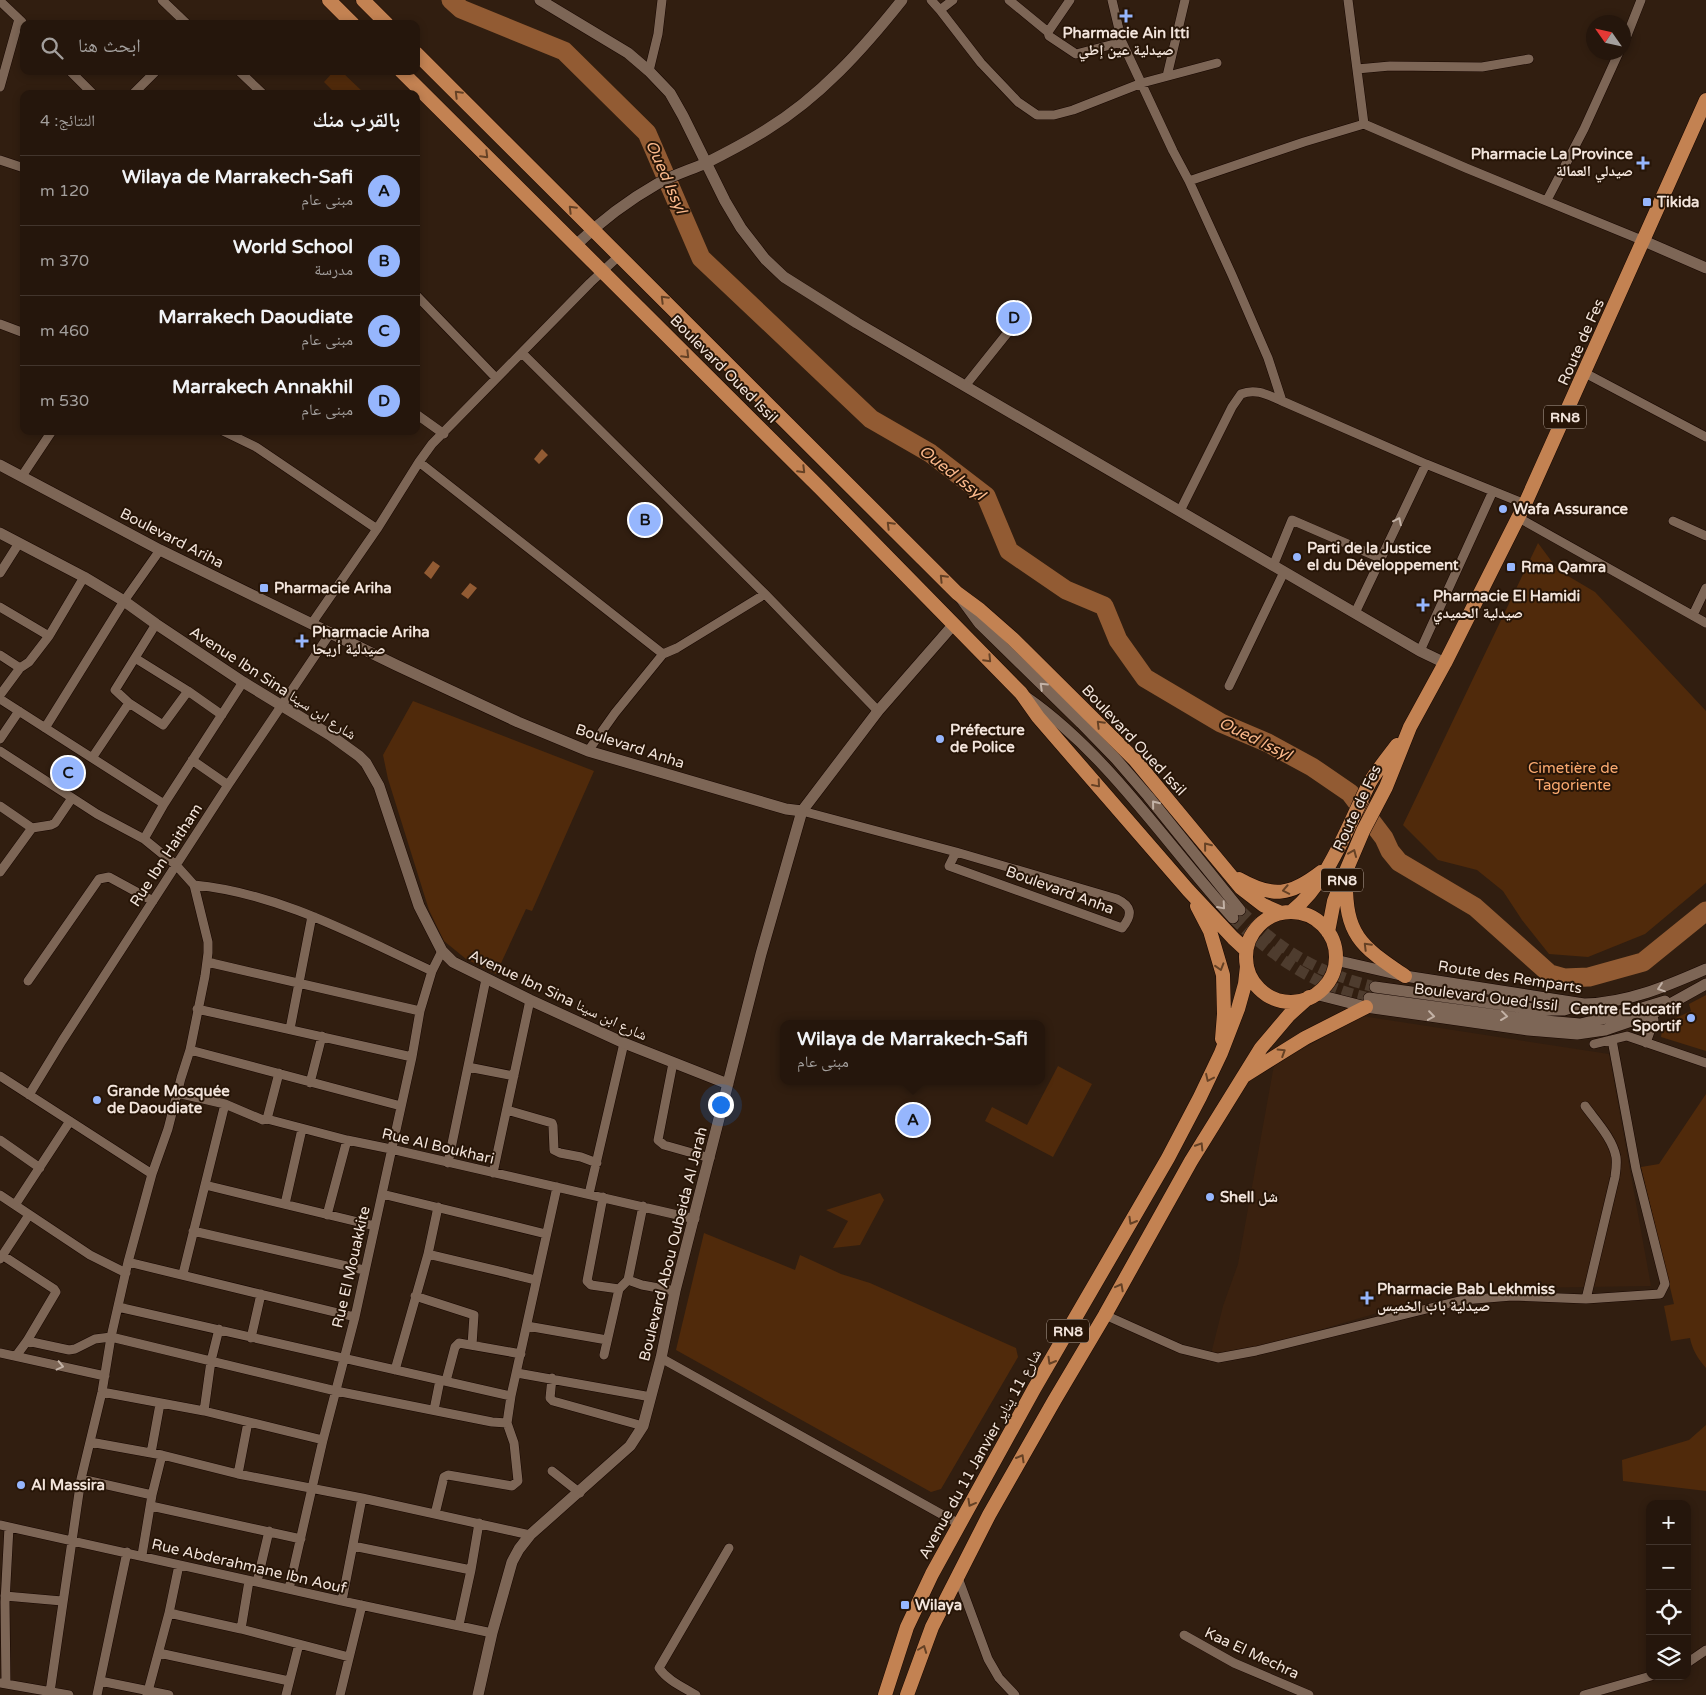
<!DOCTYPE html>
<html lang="ar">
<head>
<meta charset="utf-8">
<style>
	:root { --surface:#25160c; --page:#31231a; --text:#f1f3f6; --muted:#a39f9d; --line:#42352d; --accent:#96b6fd }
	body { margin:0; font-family:"Varela Round","Noto Naskh Arabic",sans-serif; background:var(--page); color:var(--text); direction:rtl }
	.controls { position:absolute; right:15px; bottom:15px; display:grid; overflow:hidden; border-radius:10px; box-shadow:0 2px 8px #0003 }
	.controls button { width:45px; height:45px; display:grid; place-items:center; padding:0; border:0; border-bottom:1px solid var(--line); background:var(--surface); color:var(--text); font:25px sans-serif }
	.compass { position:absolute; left:1586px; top:15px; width:45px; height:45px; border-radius:50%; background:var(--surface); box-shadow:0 2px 8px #0003; rotate:304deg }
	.you { position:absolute; left:720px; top:1104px; width:18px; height:18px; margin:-12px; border:4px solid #fff; border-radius:50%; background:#1a73e8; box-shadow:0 0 0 8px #1a73e833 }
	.badge { display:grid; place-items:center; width:32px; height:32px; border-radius:50%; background:var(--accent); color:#111; font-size:16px; font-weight:700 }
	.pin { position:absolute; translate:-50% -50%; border:2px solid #fff; box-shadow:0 1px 5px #0006 }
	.popup { position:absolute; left:780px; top:1020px; width:265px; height:65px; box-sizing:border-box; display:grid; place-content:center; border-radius:10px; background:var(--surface); filter:drop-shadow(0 1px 4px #0005); font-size:16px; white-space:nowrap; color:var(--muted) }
	.popup b { font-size:19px; color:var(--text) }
	.popup::after { content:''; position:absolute; left:50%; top:100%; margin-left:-10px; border:10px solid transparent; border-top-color:var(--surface) }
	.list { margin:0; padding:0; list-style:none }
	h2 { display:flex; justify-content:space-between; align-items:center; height:65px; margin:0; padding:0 20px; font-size:21px }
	h2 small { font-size:16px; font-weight:400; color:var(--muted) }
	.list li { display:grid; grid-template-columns:32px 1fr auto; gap:15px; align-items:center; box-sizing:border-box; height:70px; padding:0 20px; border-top:1px solid var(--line) }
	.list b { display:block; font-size:19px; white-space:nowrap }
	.list p { margin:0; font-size:16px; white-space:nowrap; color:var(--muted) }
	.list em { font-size:16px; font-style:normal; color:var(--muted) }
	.icon { flex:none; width:28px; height:28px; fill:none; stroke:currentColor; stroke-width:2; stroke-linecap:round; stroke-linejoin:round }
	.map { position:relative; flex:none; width:1706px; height:1695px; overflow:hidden; direction:ltr }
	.search { position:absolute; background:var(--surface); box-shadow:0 2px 8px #0003; left:20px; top:20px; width:400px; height:55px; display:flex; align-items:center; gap:12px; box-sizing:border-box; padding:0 18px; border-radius:10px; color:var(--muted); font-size:19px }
	.panel { position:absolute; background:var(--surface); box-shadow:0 2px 8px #0003; left:20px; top:90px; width:400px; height:345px; border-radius:10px; direction:rtl }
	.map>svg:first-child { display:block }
	.built { fill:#3a210f }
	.green { fill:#502a0b }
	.water { fill:#925b33 }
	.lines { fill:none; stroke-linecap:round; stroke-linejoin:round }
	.river { stroke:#925b33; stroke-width:19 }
	.secondary-tunnel { stroke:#4e3c2e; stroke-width:11; stroke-dasharray:11 5.5; stroke-linecap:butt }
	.street-casing { stroke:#180700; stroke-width:10 }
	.secondary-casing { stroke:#180700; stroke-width:12 }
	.primary-casing { stroke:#180700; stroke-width:15 }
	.street { stroke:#7d6656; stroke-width:9 }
	.secondary { stroke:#7d6656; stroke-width:11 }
	.primary { stroke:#c38252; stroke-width:14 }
	.oneway { stroke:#654125 }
	.oneway2 { stroke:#c3b2a6 }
	.poi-dot { fill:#96b6fd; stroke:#271507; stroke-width:2 }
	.labels { text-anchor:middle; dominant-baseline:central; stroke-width:4; stroke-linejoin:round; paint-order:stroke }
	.shield { fill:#271507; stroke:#b5a69b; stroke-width:1 }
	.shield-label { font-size:14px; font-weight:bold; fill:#f2e4db }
	.poi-label { font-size:15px; font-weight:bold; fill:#f2e4db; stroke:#271507; text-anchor:start }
	.street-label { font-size:15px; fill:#f2e4db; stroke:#271507 }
	.park-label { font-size:15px; fill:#fbaa70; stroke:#271507 }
	.water-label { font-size:16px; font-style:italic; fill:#fab88b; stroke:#271507 }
</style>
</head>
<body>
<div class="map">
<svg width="1706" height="1695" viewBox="0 0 1706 1695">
	<rect width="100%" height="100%" fill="#311e10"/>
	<path class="built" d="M1362,1016L1609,1054L1651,1286L1460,1289L1209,1362L1223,1306L1238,1264L1274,1065Z"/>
	<path class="green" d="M334,71H341L364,93L336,94L324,82Z
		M1538,543L1558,570L1595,592L1706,711V883L1645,934L1588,957L1549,954L1522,920L1503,891L1477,870L1438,860L1403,825Z
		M413,701L594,771L532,911L526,909L496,974L466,959L444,941L429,910L388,779L383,755Z
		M1706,995V1051L1661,1037L1663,1024L1691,1011L1689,1004Z
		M1058,1066L1092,1084L1053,1157L985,1121L992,1107L1027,1125Z
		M1706,1094V1368C1698,1359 1692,1349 1690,1338L1671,1341L1664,1306L1674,1304L1641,1167L1659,1164Z
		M880,1193L884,1200L860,1245L833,1248L848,1221L826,1210Z
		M704,1233L795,1270L800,1255L841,1274L870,1283L1016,1348L1018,1357L941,1489L931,1492L676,1350Z
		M1706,1425V1491L1623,1481L1622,1460L1689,1440Z"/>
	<path class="water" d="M542,449L548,455L539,464L534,459Z
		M433,561L440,566L431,579L424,573Z
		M470,583L477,588L468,599L461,594Z"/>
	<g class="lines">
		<path class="river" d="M451,0L461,9L564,51L647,133L701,258L871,419L930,453L986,496L1009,551L1066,590L1104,606L1118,640L1145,678L1221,723L1268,743L1312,767L1350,793L1384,838L1390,851L1399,862L1475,907L1550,974L1564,978L1589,977L1643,962L1706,911"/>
		<path class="secondary-tunnel" d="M1240,910C1283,952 1316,972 1375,987
			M1233,918C1272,956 1315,987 1369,998"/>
		<defs>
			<path id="street" d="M162,0L187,24
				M931,0L940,10L981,63L1018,102L1037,115H1054L1073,110L1142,83L1217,63
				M1009,0L1048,32
				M1070,0L1048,32L1049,36L1076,54L1122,42
				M1112,0L1122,42L1173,151L1189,181L1232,275L1268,358L1282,401
				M1348,0L1364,124
				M0,1L22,22
				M940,10L953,0
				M1624,43L1641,0
				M1357,69L1390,66L1482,67L1529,59
				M70,71L93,94
				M239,71L263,94
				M649,71L658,34L662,0
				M1167,76L1185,0
				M0,87L19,19
				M133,94L156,71
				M0,160L24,168
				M1189,181L1304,142L1364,124L1466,168L1644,241
				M1547,200L1584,129L1619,52
				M416,295L496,378
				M0,324L24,333
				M522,353L765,594L878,711
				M1585,373L1706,437
				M965,386L1025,311
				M416,414L444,434
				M223,431L256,447L377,529
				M419,462L663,654
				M22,476L52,431
				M1180,511L1232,407L1241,394C1256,388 1268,395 1282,401L1426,464L1525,504
				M1519,518L1706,623
				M1673,521L1706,536
				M1273,566L1292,520L1380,558
				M0,573L19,543
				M0,607L49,636
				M1355,613L1426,464
				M1693,615L1706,588
				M312,623L377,529L419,462L432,444L590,283L620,255
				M156,624L115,690L129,703L163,725L188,691
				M1420,651L1493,491
				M0,655L20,668
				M135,658L188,691L222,715
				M1229,686L1284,572
				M0,695L20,668L29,662L49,636L84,577
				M0,699L164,804
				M45,728L124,601L160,550
				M0,739L19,711
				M0,751L97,814L144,839L176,865L194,885L208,942V953L205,976L190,1050L181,1078L168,1129L152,1174L128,1262L111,1337L102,1392L81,1479L50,1692
				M588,751L615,713L663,654L677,648L765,594
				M92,758L129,703
				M192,760L228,785
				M0,806L32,828
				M802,811L956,852L1117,899C1132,906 1133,915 1122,928L949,866L956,852
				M144,839L164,804L243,682
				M0,872L32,828L51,825L55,823L72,798
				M194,885C279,893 356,936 432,971
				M207,962L420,1011
				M28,981L99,879L109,877L153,901
				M197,1009L412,1057
				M290,1029L312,916
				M1646,1043L1654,1020L1652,1014
				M1594,1044L1627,1036L1706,1063
				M190,1050L401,1106
				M673,1063L658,1140L664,1145L710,1158
				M468,1067L514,1076
				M0,1076L152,1174
				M310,1083L322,1036
				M177,1093L225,1104L263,1120L267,1119L347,1140L391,1149L695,1219
				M29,1095L62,1041L228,785L331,632
				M1585,1106C1596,1121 1613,1139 1616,1157C1617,1164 1616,1170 1615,1177L1586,1299
				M507,1110L552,1123L553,1126L554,1150L560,1153L581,1157L597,1163
				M267,1119L279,1073
				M0,1140L40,1168
				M448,1163L486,979
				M493,1173L530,1000
				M205,1185L375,1226
				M382,1194L546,1234
				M589,1194L624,1043
				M0,1195L90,1255L126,1273
				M603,1197L587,1281L591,1285L619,1289
				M285,1204L302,1129
				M15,1205L70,1121
				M327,1215L347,1140
				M193,1231L364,1270
				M428,1254L536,1280
				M2,1255L54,1289L56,1292L27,1341L16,1356
				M0,1259L29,1215
				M128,1262L355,1317
				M183,1274L225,1104
				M628,1280L642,1285L675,1291
				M415,1296L474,1315L472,1345
				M118,1307L511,1396
				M1105,1315L1181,1349L1218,1358L1256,1351L1463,1300L1512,1296L1586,1299L1660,1294L1665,1284L1636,1169L1612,1040
				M527,1326L607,1340
				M251,1338L261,1294
				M27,1341L69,1350L75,1349L95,1339L111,1337L336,1391L492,1422L507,1423
				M0,1353L105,1376
				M604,1355L619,1289L628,1280L643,1206
				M661,1358L959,1524
				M395,1370L428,1254L438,1207
				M517,1373L651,1397
				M552,1378L550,1398L553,1401L643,1426
				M446,1381L455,1347L459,1343L521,1354
				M102,1392L204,1411L323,1440
				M434,1410L440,1380
				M204,1411L211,1361L219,1329
				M90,1442L162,1455L238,1474L362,1498L530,1535
				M151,1453L160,1404
				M552,1471L580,1493
				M238,1474L248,1422
				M81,1479L152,1495
				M151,1506L301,1539
				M435,1514L444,1477L448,1475L512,1486L518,1481L514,1443L507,1423L511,1396L557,1187
				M0,1525L342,1601L492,1633
				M353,1546L471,1570
				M142,1555L152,1495L162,1455
				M957,1575L988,1659L999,1678L1015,1695
				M257,1582L269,1531
				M289,1589L323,1440L355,1317L412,1057L420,1011L432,971L442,951
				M5,1596L62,1601
				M342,1601L362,1498
				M169,1613L241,1629L349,1657
				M459,1625L471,1570L479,1523
				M241,1629L249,1581
				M1184,1635L1234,1663L1309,1695
				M159,1653L289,1681
				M1687,1663L1706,1650
				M100,1681L169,1695
				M0,1683L69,1695
				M6,1684L5,1602L9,1527
				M97,1695L127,1552
				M147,1695L169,1613L179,1565
				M286,1695L299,1644
				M340,1695L362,1605
				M696,1695C683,1687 668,1681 659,1668L729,1548
				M1584,1695L1651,1676"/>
			<path id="secondary" d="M540,0L628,53L649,71L670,93L683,116L725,201L741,228L765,259L784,277L857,323L965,386L1420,651L1445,663
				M1644,241L1706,268
				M576,245C601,221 627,201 657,184C673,175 690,170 706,163C726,153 747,142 766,130C820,97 863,49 902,0
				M0,465L160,550L396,665L518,722L588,751L786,809L802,811
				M0,533L84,577L124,601L156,624L243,682L330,735L359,756L366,763L379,786L419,906L442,951L453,962L530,1000L624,1043L728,1084
				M960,597L979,623L1081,723L1116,759L1148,796L1240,910
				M1026,697C1108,754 1167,845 1233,918
				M1335,960L1405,976L1584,1004C1628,1003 1667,986 1706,969
				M1375,987L1541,1010H1564L1583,1004
				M1315,994L1366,1007L1528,1030L1577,1034L1605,1030L1652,1014L1706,984
				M1369,998L1534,1020L1580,1024L1616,1016L1665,1001
				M478,1695L492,1633L512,1562L519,1549L530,1535L630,1446L643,1426L661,1358L675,1291L761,954L802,811L878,711L954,624"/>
			<path id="primary" d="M329,0L353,24
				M363,0L387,24
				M416,53L957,593L980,610L1013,639L1135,760L1241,888L1263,905L1281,913
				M401,71L821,489L1021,693L1038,717L1188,890L1233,938L1246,950
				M1239,879C1273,898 1290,896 1321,872
				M1346,879C1345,936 1361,946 1405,976
				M1197,906L1210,931L1223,975L1224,1014L1222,1039
				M1291,912C1329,882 1348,825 1370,782C1378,769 1388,757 1397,745
				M1246 957a45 45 0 1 1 90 0a45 45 0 1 1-90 0Z
				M1328,932L1334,901L1346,871L1363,831L1386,787L1410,727L1445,663L1525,504L1706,100
				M1244,1076L1305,1038L1366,1007
				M885,1695L907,1627L932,1574L1034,1389L1168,1158L1200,1097L1221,1053L1238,1009L1245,984L1247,966
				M907,1695L932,1627L989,1515L1054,1401L1105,1315L1191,1161L1261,1048L1289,1015L1309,997"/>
		</defs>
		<use href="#street" class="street-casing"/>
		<use href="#secondary" class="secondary-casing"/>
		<use href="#primary" class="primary-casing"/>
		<use href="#street" class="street"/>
		<use href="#secondary" class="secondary"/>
		<use href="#primary" class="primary"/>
	</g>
	<defs><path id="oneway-chevron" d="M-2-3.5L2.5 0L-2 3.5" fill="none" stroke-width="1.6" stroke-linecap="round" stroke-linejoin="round" transform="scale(1.25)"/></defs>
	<g class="oneway">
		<use href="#oneway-chevron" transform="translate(458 94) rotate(-135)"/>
		<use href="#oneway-chevron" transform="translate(485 155) rotate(45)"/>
		<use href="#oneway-chevron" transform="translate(572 209) rotate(-135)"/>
		<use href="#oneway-chevron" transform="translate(664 299) rotate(-135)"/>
		<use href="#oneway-chevron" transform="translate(686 355) rotate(45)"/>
		<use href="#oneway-chevron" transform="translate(802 470) rotate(45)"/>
		<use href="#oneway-chevron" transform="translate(890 525) rotate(-135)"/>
		<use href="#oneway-chevron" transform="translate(943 578) rotate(-134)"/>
		<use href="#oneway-chevron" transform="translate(988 659) rotate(46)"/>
		<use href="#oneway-chevron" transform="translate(1100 724) rotate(-135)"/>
		<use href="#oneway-chevron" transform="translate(1097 784) rotate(49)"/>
		<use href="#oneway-chevron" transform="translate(1207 846) rotate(-129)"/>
		<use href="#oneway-chevron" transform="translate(1353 853) rotate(-67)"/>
		<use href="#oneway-chevron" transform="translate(1286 890) rotate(169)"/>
		<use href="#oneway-chevron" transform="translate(1367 946) rotate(-135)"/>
		<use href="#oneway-chevron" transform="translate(1220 967) rotate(73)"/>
		<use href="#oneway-chevron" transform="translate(1282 1052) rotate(-32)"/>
		<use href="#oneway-chevron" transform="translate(1209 1078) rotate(115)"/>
		<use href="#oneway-chevron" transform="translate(1200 1146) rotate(-58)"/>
		<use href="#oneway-chevron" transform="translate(1132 1221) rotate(120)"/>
		<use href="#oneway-chevron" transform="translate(1120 1287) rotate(-62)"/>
		<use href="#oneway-chevron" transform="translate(1051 1361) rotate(120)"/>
		<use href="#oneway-chevron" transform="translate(1021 1458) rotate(-60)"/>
		<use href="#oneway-chevron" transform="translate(971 1503) rotate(119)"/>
		<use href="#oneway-chevron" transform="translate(923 1649) rotate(-69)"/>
	</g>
	<g class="oneway2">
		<use href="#oneway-chevron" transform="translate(1398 521) rotate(-64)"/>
		<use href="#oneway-chevron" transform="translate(1043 686) rotate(-136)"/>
		<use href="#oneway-chevron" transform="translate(1155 804) rotate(-129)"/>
		<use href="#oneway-chevron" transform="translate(1222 906) rotate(49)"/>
		<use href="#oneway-chevron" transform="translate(1661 988) rotate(161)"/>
		<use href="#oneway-chevron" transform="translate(1431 1016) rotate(8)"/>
		<use href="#oneway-chevron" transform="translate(1504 1016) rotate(7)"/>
		<use href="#oneway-chevron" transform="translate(60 1366) rotate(13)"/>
	</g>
	<g class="poi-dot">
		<path d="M1123.5 8.5h5v5h5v5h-5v5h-5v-5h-5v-5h5z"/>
		<path d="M1640.5 155.5h5v5h5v5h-5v5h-5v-5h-5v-5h5z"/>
		<rect x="1642" y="197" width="10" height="10" rx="2.5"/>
		<circle cx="1503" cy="509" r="5"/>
		<circle cx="1297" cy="557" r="5"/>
		<rect x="1506" y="562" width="10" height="10" rx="2.5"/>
		<rect x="259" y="583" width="10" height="10" rx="2.5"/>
		<path d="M1420.5 597.5h5v5h5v5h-5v5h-5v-5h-5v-5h5z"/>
		<path d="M299.5 633.5h5v5h5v5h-5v5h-5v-5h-5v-5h5z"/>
		<circle cx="940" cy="739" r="5"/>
		<circle cx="1691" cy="1018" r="5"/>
		<circle cx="97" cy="1100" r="5"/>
		<circle cx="1210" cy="1197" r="5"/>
		<path d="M1364.5 1290.5h5v5h5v5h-5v5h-5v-5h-5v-5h5z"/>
		<circle cx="21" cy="1485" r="5"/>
		<rect x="900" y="1600" width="10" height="10" rx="2.5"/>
	</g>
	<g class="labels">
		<g class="shield">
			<rect x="1544" y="405.5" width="42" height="23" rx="4"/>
			<rect x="1321" y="868.5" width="42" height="23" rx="4"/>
			<rect x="1047" y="1319.5" width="42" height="23" rx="4"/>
		</g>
		<g class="shield-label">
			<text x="1565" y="417">RN8</text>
			<text x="1342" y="880">RN8</text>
			<text x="1068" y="1331">RN8</text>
		</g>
		<g class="poi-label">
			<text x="1126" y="33" text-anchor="middle">Pharmacie Ain Itti<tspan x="1126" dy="17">صيدلية عين إطي</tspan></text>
			<text x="1633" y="154" text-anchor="end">Pharmacie La Province<tspan x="1633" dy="17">صيدلي العمالة</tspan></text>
			<text x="1657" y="202">Tikida</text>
			<text x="1513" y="509">Wafa Assurance</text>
			<text x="1307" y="548">Parti de la Justice<tspan x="1307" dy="17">el du Développement</tspan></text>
			<text x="1521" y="567">Rma Qamra</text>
			<text x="274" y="588">Pharmacie Ariha</text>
			<text x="1433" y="596">Pharmacie El Hamidi<tspan x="1433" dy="17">صيدلية الحميدي</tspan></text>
			<text x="312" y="632">Pharmacie Ariha<tspan x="312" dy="17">صيدلية أريحا</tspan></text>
			<text x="950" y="730">Préfecture<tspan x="950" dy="17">de Police</tspan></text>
			<text x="1681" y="1009" text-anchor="end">Centre Educatif<tspan x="1681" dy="17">Sportif</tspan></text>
			<text x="107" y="1091">Grande Mosquée<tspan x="107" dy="17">de Daoudiate</tspan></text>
			<text x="1220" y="1197">Shell شل</text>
			<text x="1377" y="1289">Pharmacie Bab Lekhmiss<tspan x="1377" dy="17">صيدلية باب الخميس</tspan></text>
			<text x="31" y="1485">Al Massira</text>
			<text x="915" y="1605">Wilaya</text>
		</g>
		<g class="street-label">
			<text transform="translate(1581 342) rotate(-66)">Route de Fes</text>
			<text transform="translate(724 369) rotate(45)">Boulevard Oued Issil</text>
			<text transform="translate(172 538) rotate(27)">Boulevard Ariha</text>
			<text transform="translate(273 683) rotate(33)">Avenue Ibn Sina شارع ابن سينا</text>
			<text transform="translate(1134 740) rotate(47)">Boulevard Oued Issil</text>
			<text transform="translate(630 746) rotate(18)">Boulevard Anha</text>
			<text transform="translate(1357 808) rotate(-65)">Route de Fes</text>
			<text transform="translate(166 855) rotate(-57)">Rue Ibn Haitham</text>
			<text transform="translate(1060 890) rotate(20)">Boulevard Anha</text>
			<text transform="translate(1510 977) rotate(9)">Route des Remparts</text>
			<text transform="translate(558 995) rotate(25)">Avenue Ibn Sina شارع ابن سينا</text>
			<text transform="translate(1486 997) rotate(7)">Boulevard Oued Issil</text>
			<text transform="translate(438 1146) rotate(13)">Rue Al Boukhari</text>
			<text transform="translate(673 1244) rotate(-76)">Boulevard Abou Oubeida Al Jarah</text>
			<text transform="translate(351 1267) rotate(-77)">Rue El Mouakkite</text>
			<text transform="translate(980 1454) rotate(-61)">Avenue du 11 Janvier شارع 11 يناير</text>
			<text transform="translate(249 1566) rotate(13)">Rue Abderahmane Ibn Aouf</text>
			<text transform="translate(1252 1653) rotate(25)">Kaa El Mechra</text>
		</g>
		<g class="park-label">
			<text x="1573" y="768">Cimetière de<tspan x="1573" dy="17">Tagoriente</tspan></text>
		</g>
		<g class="water-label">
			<text transform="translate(666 177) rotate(66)">Oued Issyl</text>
			<text transform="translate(952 473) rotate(38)">Oued Issyl</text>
			<text transform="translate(1255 739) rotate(26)">Oued Issyl</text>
		</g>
	</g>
</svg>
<div class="controls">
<button>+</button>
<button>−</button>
<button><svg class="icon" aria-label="locate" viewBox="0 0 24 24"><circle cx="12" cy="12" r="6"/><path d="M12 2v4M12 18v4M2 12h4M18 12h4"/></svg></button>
<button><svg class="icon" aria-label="layers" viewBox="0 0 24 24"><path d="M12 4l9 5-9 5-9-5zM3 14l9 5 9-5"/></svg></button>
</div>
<svg class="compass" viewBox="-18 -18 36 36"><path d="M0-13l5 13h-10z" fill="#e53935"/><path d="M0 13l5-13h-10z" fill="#a39f9d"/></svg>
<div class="you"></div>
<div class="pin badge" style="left:913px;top:1120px">A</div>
<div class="popup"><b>Wilaya de Marrakech-Safi</b>مبنى عام</div>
<div class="pin badge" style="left:645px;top:520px">B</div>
<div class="pin badge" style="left:68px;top:773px">C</div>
<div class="pin badge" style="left:1014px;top:318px">D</div>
<div class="search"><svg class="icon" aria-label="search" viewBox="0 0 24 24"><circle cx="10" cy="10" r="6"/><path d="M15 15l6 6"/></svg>ابحث هنا</div>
<section class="panel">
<h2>بالقرب منك<small>النتائج: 4</small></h2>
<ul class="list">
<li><span class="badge">A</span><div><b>Wilaya de Marrakech-Safi</b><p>مبنى عام</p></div><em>120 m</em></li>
<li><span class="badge">B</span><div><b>World School</b><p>مدرسة</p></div><em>370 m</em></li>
<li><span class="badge">C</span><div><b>Marrakech Daoudiate</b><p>مبنى عام</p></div><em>460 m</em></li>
<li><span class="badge">D</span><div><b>Marrakech Annakhil</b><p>مبنى عام</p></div><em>530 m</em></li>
</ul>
</section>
</div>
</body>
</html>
